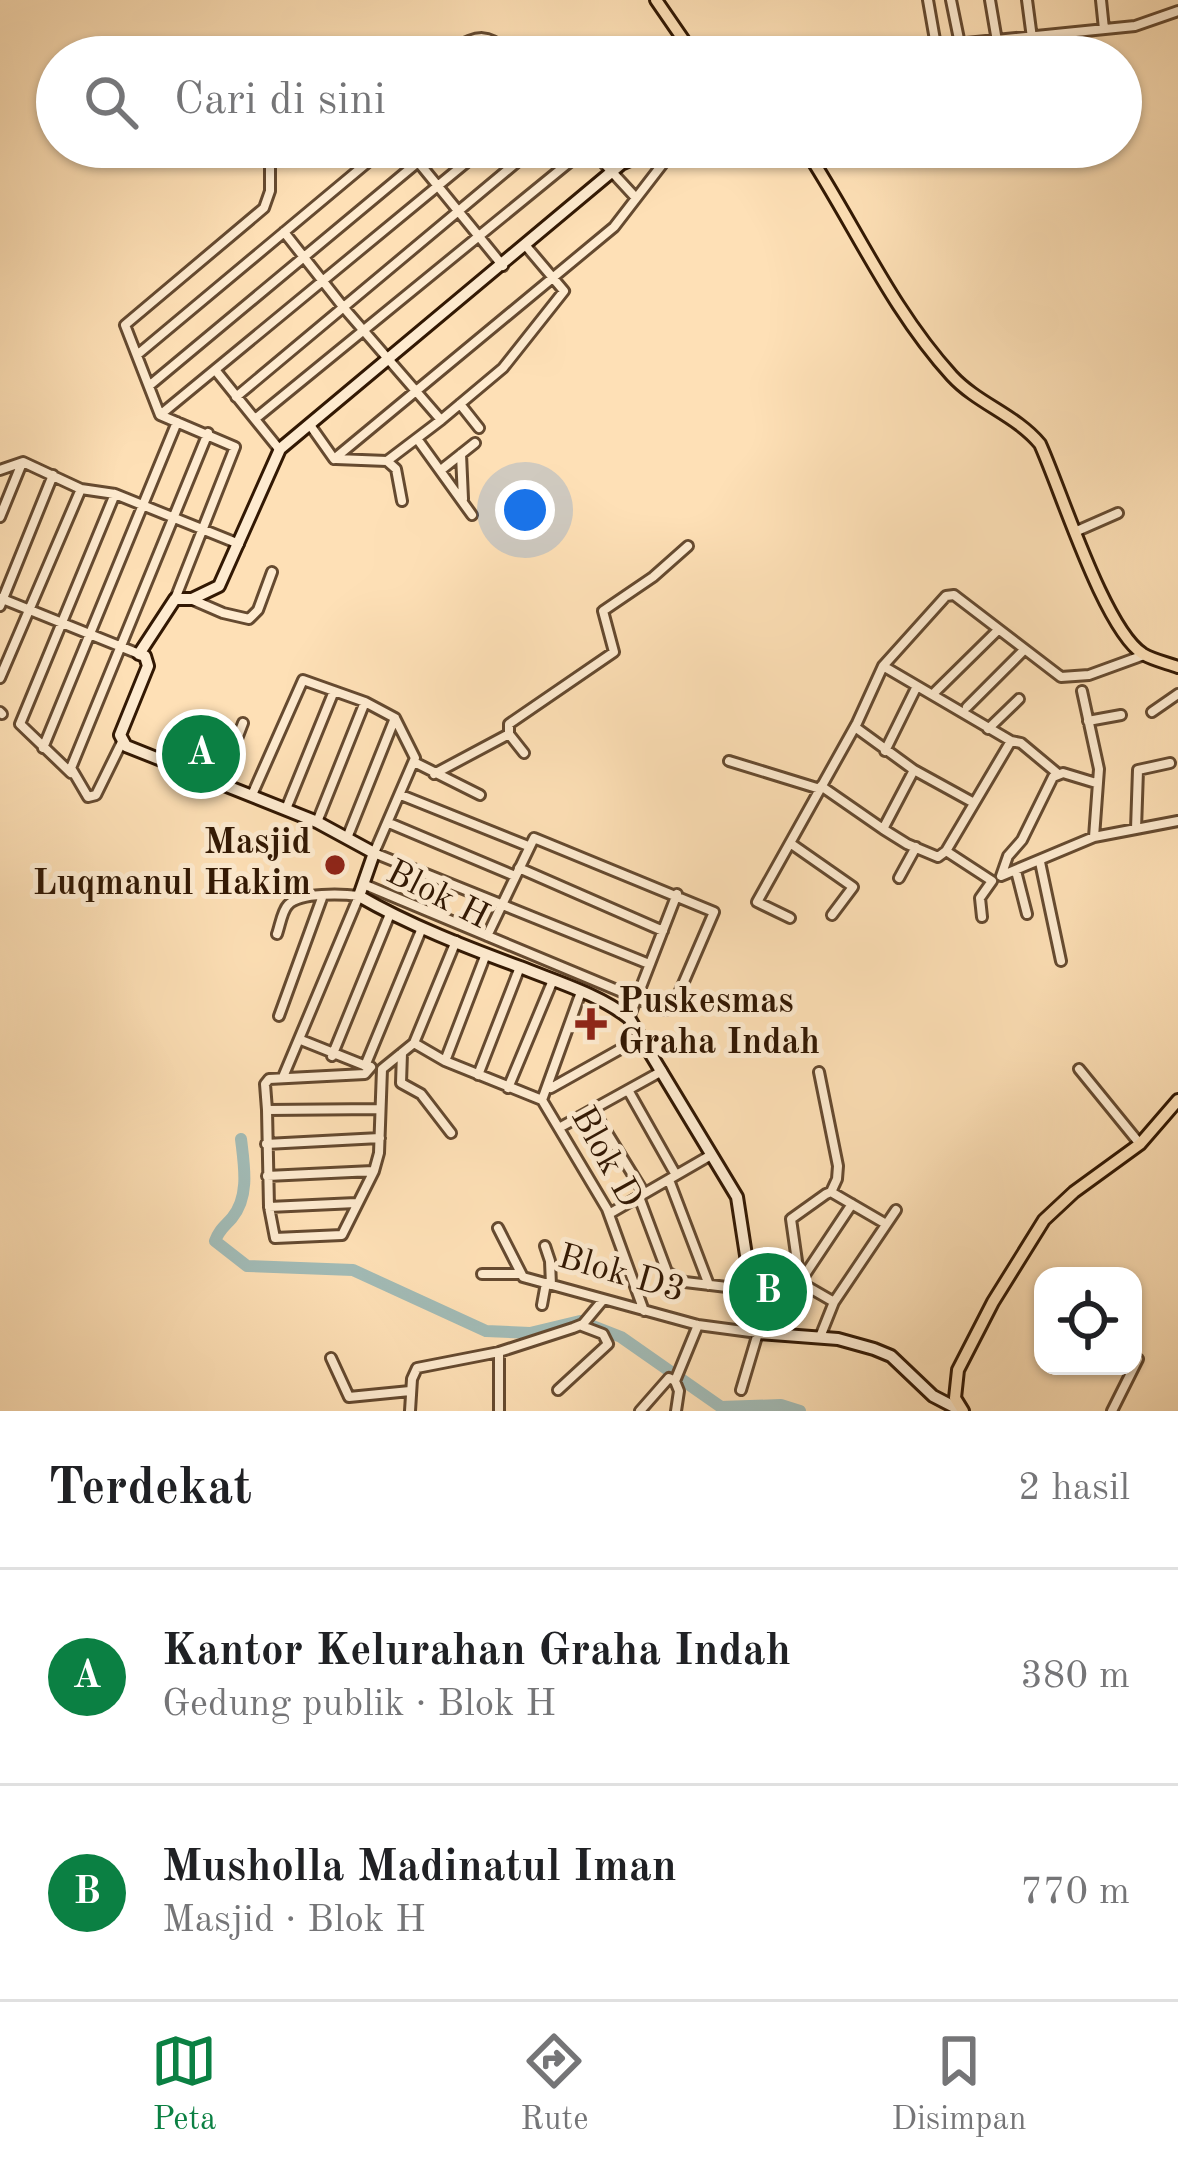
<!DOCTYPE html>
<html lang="id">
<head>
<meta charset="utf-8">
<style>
	:root { --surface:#fff; --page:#f2f2f2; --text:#202124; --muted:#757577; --line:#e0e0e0; --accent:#0b8043 }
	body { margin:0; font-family:"Old Standard TT",serif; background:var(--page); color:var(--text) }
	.controls { position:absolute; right:36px; bottom:36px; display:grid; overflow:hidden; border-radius:24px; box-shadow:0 3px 9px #0004 }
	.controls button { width:108px; height:108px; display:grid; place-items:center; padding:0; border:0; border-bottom:3px solid var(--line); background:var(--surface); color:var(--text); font:60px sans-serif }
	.you { position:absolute; left:525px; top:510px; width:42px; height:42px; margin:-30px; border:9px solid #fff; border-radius:50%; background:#1a73e8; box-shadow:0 0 0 18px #1a73e833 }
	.badge { display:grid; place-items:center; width:78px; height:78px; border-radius:50%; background:var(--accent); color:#fff; font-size:39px; font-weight:700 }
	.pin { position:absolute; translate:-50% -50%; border:6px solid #fff; box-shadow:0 3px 12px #0006 }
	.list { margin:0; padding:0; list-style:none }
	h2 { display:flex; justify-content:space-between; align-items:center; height:156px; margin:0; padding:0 48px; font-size:51px }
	h2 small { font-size:39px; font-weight:400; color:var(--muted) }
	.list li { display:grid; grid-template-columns:78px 1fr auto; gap:36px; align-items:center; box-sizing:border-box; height:216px; padding:0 48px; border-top:3px solid var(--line) }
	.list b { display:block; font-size:45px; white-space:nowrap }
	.list p { margin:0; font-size:39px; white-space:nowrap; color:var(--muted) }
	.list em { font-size:39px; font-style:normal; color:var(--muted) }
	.icon { flex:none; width:66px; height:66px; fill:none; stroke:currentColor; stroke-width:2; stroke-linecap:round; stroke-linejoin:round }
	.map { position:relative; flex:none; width:1178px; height:1411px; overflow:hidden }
	.search { position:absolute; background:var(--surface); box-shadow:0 3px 9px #0004; left:36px; right:36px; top:36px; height:132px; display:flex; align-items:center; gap:30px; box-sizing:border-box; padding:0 42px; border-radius:66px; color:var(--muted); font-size:45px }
	.sheet { height:588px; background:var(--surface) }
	nav { display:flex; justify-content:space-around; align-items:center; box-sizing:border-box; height:168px; border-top:3px solid var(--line); background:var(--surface); font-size:33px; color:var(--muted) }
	nav a { display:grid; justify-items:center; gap:6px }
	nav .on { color:var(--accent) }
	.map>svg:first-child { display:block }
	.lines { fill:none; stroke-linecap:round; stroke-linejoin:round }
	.river { stroke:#a2bbb6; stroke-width:12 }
	.street-casing { stroke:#654a30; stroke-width:14 }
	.secondary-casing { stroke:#321803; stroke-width:16 }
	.primary-casing { stroke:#321803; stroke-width:16 }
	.street { stroke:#feebd0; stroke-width:8 }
	.secondary { stroke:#feebd0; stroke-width:10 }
	.primary { stroke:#fee0b6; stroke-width:10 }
	.poi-dot { fill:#8f2418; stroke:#feebd0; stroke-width:4.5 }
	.labels { text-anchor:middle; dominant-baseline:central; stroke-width:10; stroke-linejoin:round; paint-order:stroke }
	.poi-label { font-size:36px; font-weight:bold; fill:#321803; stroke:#feebd0; text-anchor:end }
	.street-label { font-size:36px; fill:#321803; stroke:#feebd0 }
</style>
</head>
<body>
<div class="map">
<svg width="1178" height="1411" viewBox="0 0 1178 1411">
	<rect width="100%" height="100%" fill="#fee0b6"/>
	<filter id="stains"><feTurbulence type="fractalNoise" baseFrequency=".00167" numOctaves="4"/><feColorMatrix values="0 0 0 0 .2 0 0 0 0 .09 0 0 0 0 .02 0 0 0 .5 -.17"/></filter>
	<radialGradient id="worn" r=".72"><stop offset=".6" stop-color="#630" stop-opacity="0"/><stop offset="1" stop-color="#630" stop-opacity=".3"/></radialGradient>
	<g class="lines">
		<path class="river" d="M241,1139C244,1165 250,1196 232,1218C224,1227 219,1230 215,1241L247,1266L353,1270L486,1331L530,1333L580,1321L621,1337L721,1407L781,1405L800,1411"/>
		<defs>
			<path id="street" d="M928,0L938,57
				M951,0L960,44
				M990,0L997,41
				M1027,0L1032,38
				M1101,0L1104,29
				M936,46L1135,26L1178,11
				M436,57C472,41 482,24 513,57
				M406,147L503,266
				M589,147L636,198
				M284,232L344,308L441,420L387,461L336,459
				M137,355L386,147
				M216,371L279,449
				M149,386L436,147
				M236,397L535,147
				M460,404L479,428
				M160,415L485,147
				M255,419L588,147
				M441,420L503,368L564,291L526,246
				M310,425L334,459L614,227L671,153
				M418,440L472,515
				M461,454L463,499
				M387,461L396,469L402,501
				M0,470L23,462L81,489L115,494L239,544
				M441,470L475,443
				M0,517L22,463
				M1077,531L1118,513
				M0,598L139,654
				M175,599L235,447L160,415L125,325L264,208L270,191V147
				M193,600L223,613L249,619L258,610L272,572
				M0,606L53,475
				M883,666L1011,741
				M0,678L81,489
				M1082,691L1099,769L1094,837
				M935,692L998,630
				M967,707L1024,650
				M0,712L2,714
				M1152,712L1178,694
				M1088,721L1121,715
				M855,727L914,770L974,803
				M988,729L1019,699
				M509,734V724L614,652L603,611L653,577L688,546
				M122,742L96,795L88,797L71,768L208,433
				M43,748L177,422
				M885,751L916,688
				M729,761L820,789
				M416,763L480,795
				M914,770L883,829L907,844L938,857L946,851L1011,741L1021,743L1057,773
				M71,773L20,724L115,494
				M434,774L509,734L524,753
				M220,783L243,723
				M1096,783L1063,773L1053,777L1022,840L1008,856L1001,876L1094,837L1178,821
				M821,786L883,829
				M252,795L303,680L365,702L395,718L415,758L374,853L649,964
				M401,795L528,846
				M286,809L334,691
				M317,822L365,702
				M389,823L515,876
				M1136,829L1138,770L1170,763
				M347,838L395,718
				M790,843L853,887L832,915
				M946,851L992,881
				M1040,862L1061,961
				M519,868L663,931
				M1016,871L1027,914
				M899,878L916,847
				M363,884L665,1010L673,1007L714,912L534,838L487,936
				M982,917L980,898L992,881
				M790,918L757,902L857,723L883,666L946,596L954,595L1061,677L1089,675L1144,655
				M277,934C280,926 282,911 288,905C300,892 343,894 359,896L283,1077
				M279,1016L322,898
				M629,1018L677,894
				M301,1040L366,1066
				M414,1043L456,941
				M402,1053L401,1083L421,1094L451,1133
				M332,1056L390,914
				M445,1061L486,954
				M365,1066L422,928
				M1079,1069L1140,1144
				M819,1072L838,1166L837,1179L831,1192
				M478,1075L520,967
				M508,1088L553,980
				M551,1088L642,1037
				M628,1090L676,1175
				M542,1100L607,1209L644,1311
				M542,1100L581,992
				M267,1110L265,1084L269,1079L365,1074L371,1067
				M593,1110L644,1193
				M559,1128L662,1071
				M266,1144L380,1138
				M267,1176L373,1171
				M669,1180L709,1285
				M639,1197L667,1272L685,1282L752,1290
				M356,1203L269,1207L267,1110L380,1109
				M269,1207L275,1238L342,1235L374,1171L379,1153L382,1069L414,1043L445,1061L542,1100
				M609,1214L711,1155
				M498,1228L523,1277L698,1325L758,1333L741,1390
				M545,1246L550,1261L551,1285
				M482,1274H520
				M800,1282L791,1219L826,1194L831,1192L886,1224
				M800,1282L852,1204
				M542,1305L546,1283
				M759,1321L789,1276L834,1302
				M820,1337L834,1302L896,1210
				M331,1358L349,1397L410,1391
				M675,1381L679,1391L676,1411
				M558,1390L608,1344L603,1334L582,1326
				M410,1411L412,1379L417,1368L499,1352L573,1328L583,1324L603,1300
				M499,1411V1352
				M640,1411L669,1378L675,1381L698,1325
				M1112,1411L1138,1359"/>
			<path id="secondary" d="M703,147L635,158L621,164L280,449L219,586L192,599H175L139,654L145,656L148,666L120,735L126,746L317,822L374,853L359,896C409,925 466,947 520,967C557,982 598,994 629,1018L737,1197L758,1333L838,1339L874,1349L891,1356L933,1396L962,1411"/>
			<path id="primary" d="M656,0L687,45L701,57
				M804,147C854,223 890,308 952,376C978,404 1016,415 1040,444C1061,490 1104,629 1143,654C1153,660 1167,663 1178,667
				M963,1411L955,1398L958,1370L993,1302L1044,1220L1074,1192L1140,1144L1178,1100"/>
		</defs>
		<use href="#street" class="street-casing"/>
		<use href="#secondary" class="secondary-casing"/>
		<use href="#primary" class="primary-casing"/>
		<use href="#street" class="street"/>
		<use href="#secondary" class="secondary"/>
		<use href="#primary" class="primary"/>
	</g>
	<g class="poi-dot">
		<circle cx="335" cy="865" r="12"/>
		<path d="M585 1006h12v12h12v12h-12v12h-12v-12h-12v-12h12z"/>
	</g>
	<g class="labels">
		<g class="poi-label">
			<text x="311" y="844">Masjid<tspan x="311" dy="41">Luqmanul Hakim</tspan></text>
			<text x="618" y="1003" text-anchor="start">Puskesmas<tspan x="618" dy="41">Graha Indah</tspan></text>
		</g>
		<g class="street-label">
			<text transform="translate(437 896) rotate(27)">Blok H</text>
			<text transform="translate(605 1158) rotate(61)">Blok D</text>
			<text transform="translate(621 1275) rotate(16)">Blok D3</text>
		</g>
	</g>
	<rect width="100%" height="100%" filter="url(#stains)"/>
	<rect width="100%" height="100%" fill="url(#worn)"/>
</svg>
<div class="controls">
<button><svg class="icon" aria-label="locate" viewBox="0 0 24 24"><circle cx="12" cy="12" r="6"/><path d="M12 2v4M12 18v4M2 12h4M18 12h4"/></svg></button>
</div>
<div class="you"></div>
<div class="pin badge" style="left:201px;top:754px">A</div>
<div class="pin badge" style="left:768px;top:1292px">B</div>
<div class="search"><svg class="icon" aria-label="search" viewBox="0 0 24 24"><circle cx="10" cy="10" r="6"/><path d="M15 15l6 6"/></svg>Cari di sini</div>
</div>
<section class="sheet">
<h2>Terdekat<small>2 hasil</small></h2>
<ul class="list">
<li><span class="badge">A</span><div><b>Kantor Kelurahan Graha Indah</b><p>Gedung publik · Blok H</p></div><em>380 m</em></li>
<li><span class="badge">B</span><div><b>Musholla Madinatul Iman</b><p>Masjid · Blok H</p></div><em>770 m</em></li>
</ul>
</section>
<nav>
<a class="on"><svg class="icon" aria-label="map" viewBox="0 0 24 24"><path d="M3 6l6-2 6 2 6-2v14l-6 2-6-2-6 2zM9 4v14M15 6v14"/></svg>Peta</a>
<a><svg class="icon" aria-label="directions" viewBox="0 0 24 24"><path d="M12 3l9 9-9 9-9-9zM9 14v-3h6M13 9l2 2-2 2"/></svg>Rute</a>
<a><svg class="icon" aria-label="saved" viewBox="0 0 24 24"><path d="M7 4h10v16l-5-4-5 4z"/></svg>Disimpan</a>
</nav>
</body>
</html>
